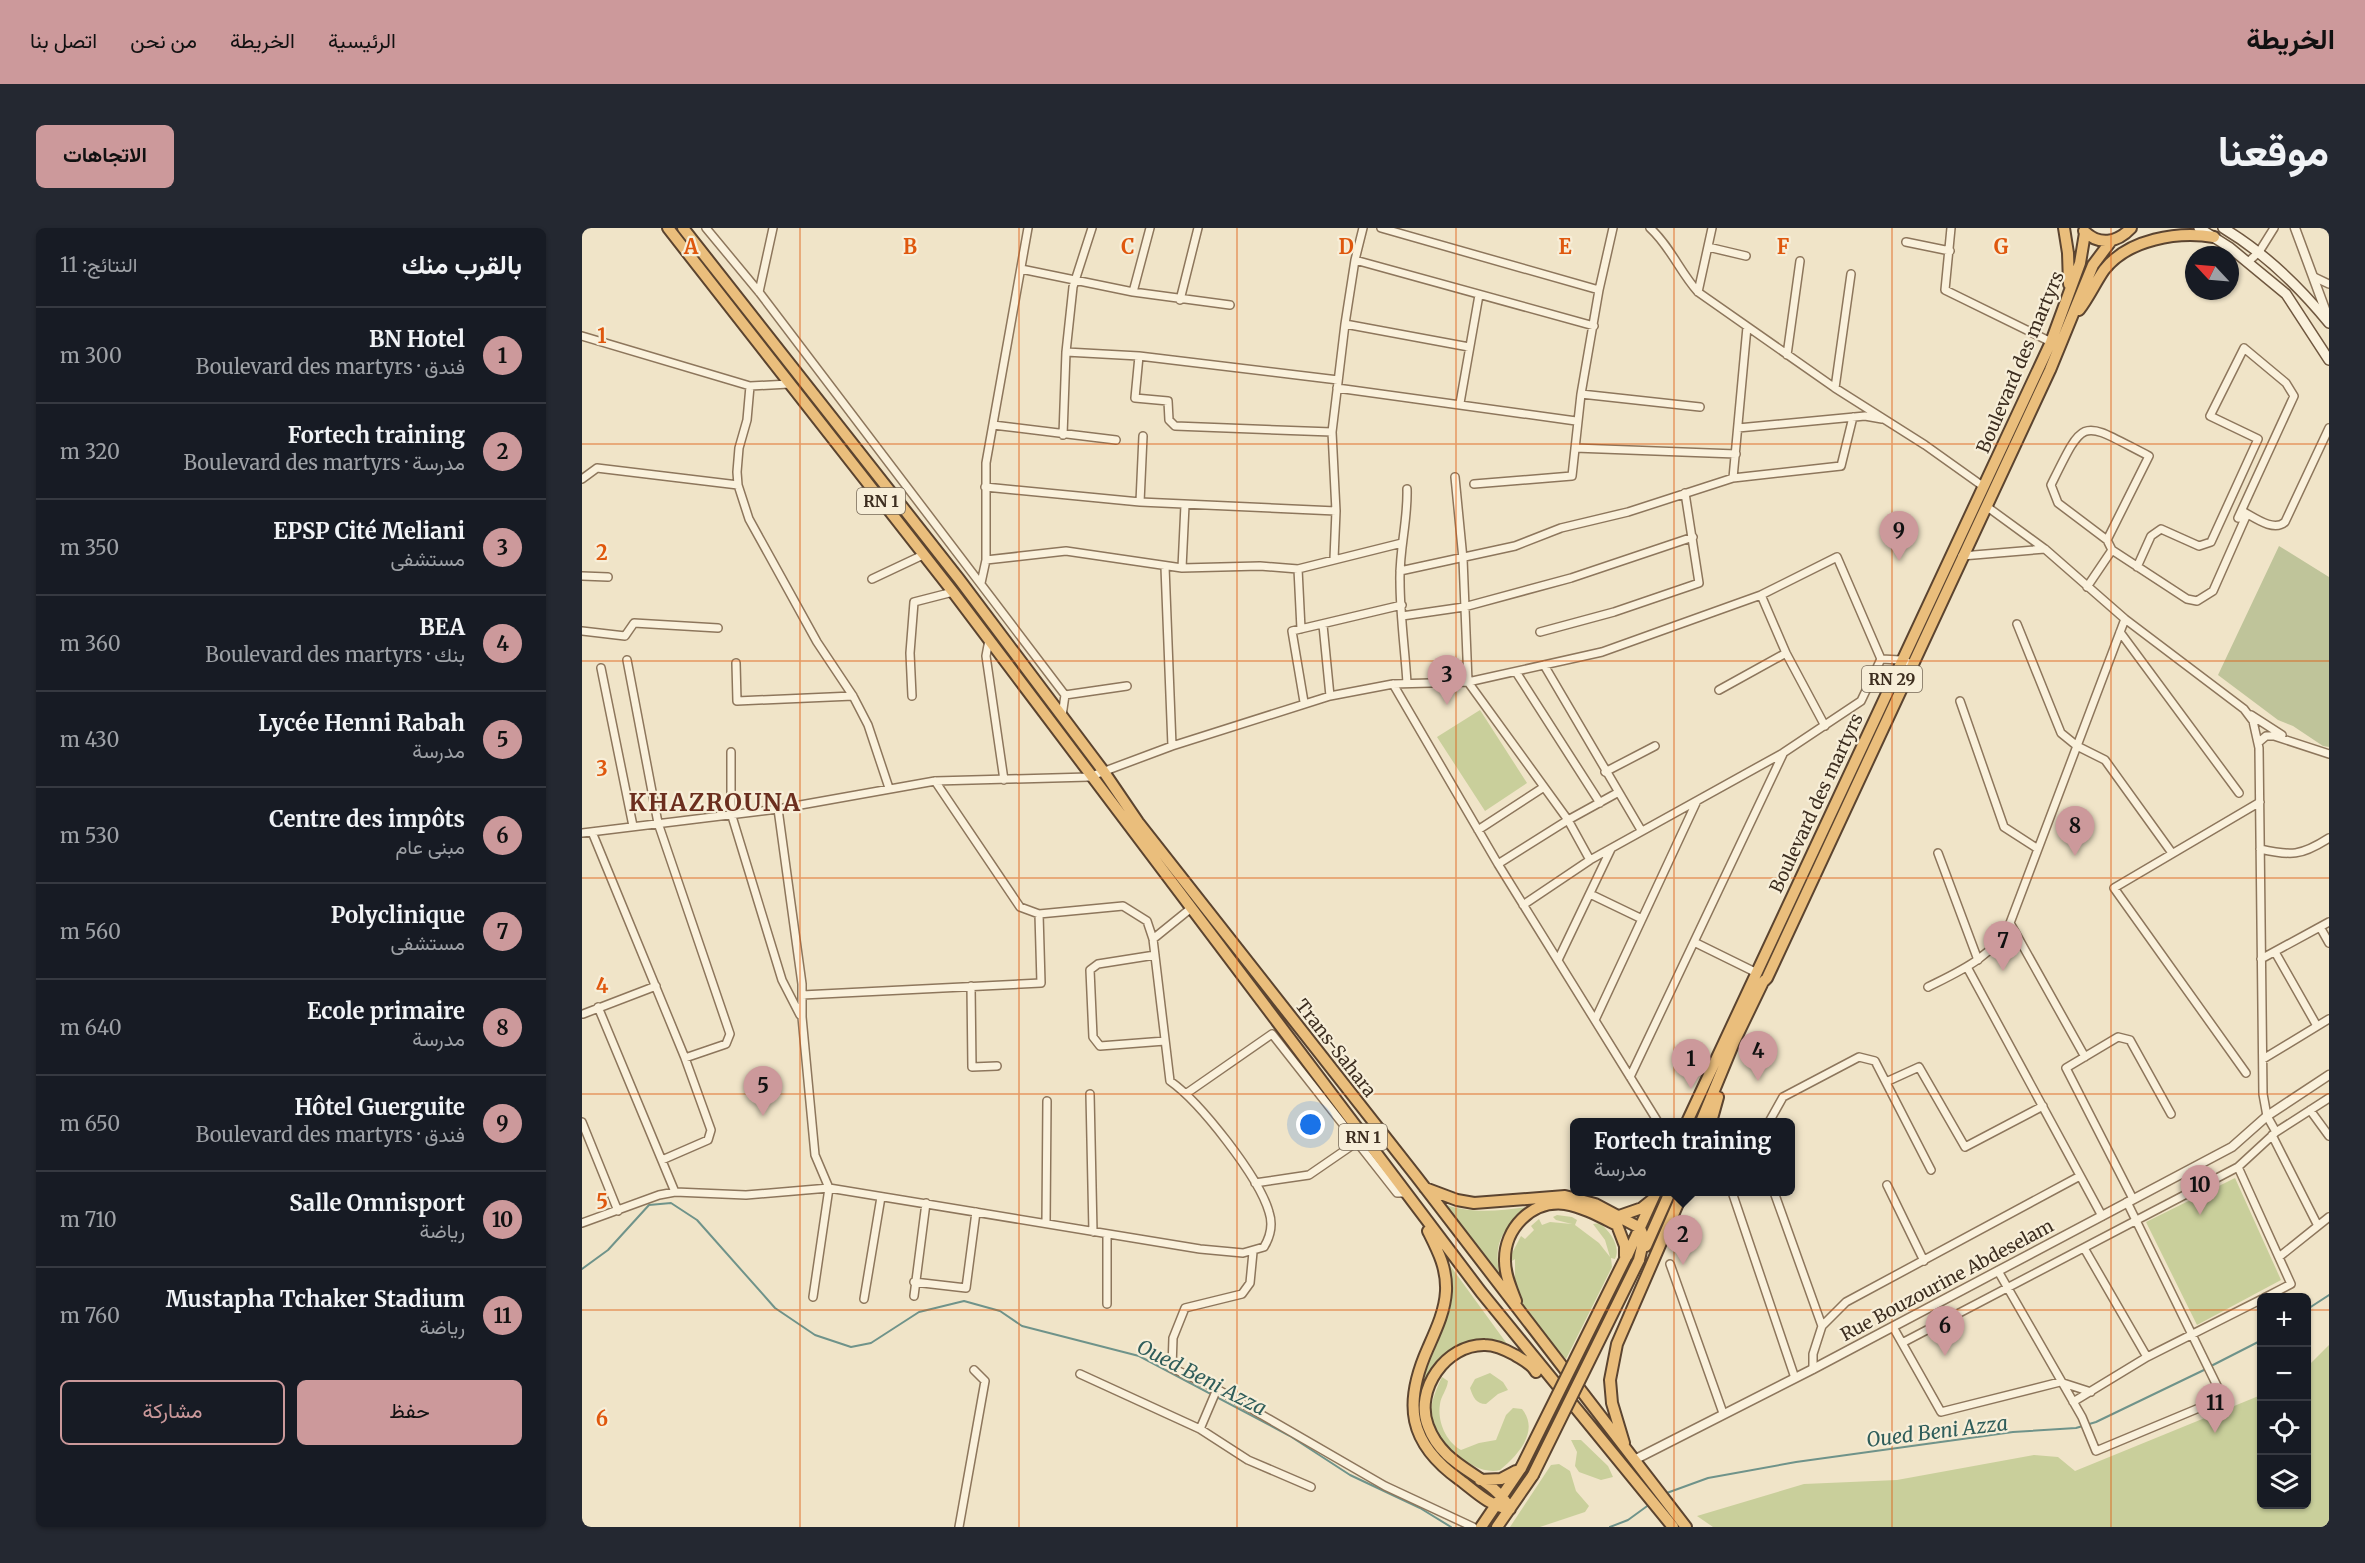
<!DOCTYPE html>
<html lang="ar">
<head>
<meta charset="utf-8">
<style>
	:root { --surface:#171b24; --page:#242831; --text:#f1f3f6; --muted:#9ea1a6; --line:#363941; --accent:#cc999b }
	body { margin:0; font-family:Merriweather,Vazirmatn,serif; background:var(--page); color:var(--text); direction:rtl }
	.controls { position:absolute; right:18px; bottom:18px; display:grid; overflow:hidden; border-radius:9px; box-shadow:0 2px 4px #0004 }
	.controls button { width:54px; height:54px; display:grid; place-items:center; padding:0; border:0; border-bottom:2px solid var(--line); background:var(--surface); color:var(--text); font:30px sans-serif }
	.compass { position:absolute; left:1603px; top:18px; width:54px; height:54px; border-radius:50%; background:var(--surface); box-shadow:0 2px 4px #0004; rotate:296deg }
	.you { position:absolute; left:729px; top:897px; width:21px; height:21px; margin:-15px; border:4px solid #fff; border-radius:50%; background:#1a73e8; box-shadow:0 0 0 9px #1a73e833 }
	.badge { display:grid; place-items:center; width:39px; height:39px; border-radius:50%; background:var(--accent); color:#111; font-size:20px; font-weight:700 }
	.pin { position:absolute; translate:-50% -50px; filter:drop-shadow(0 2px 3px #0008) }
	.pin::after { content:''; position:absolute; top:32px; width:21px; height:18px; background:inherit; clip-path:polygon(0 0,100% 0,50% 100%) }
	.popup { position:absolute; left:988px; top:890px; width:225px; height:78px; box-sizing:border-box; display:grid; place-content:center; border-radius:9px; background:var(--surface); filter:drop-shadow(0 2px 4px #0005); font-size:20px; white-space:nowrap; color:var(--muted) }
	.popup b { font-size:22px; color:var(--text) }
	.popup::after { content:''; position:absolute; left:50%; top:100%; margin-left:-12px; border:12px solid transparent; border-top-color:var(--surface) }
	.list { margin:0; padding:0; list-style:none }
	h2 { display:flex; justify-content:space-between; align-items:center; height:78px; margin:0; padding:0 24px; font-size:26px }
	h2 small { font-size:20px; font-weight:400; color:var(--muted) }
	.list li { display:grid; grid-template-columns:39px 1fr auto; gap:18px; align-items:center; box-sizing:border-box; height:96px; padding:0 24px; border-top:2px solid var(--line) }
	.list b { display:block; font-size:22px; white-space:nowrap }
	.list p { margin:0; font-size:20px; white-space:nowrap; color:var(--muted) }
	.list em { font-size:20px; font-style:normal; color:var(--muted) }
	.actions { display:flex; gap:12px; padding:18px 24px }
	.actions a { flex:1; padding:14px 0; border:2px solid var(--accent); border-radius:9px; text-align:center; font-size:21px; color:var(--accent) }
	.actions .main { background:var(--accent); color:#111 }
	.icon { flex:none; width:33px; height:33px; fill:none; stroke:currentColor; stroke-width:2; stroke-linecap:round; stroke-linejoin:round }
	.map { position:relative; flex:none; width:1747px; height:1299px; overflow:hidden; direction:ltr; border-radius:9px }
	header { display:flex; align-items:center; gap:36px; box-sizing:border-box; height:84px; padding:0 30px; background:var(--accent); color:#111 }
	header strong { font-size:28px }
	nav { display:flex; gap:33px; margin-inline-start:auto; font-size:21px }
	.intro { display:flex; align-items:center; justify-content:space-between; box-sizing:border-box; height:144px; padding:0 36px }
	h1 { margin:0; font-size:42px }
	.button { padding:15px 27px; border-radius:9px; background:var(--accent); color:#111; font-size:21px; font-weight:700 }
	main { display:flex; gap:36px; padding:0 36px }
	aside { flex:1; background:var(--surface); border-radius:9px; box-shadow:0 2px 4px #0004 }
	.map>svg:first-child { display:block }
	.green { fill:#c9cf9b }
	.cemetery { fill:#bfc49a }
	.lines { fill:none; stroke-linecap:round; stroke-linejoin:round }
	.stream { stroke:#6f938a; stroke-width:2 }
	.minor-casing { stroke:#8d765c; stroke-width:10 }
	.tertiary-casing { stroke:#8d765c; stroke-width:11 }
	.secondary-casing { stroke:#6f573f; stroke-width:12 }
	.trunk-casing { stroke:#5b4430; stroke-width:14 }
	.minor { stroke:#faf1dc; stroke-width:7 }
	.tertiary { stroke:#faf1dc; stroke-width:8 }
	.secondary { stroke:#faf1dc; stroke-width:9 }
	.trunk { stroke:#eabe7c; stroke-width:10 }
	.trunk-bridge-casing { stroke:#5b4430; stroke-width:14; stroke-linecap:butt }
	.trunk-bridge { stroke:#eabe7c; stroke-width:10 }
	.grid { fill:none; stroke:#df570d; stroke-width:1.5; stroke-opacity:0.55 }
	.labels { text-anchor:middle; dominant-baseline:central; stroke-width:4.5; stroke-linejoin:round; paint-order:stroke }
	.shield { fill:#f7eed8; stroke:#756857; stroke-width:1.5 }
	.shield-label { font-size:16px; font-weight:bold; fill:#3d2e20 }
	.street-label { font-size:18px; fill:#3d2e20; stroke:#f7eed8 }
	.water-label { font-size:20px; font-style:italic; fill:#2f5d5a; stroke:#f7eed8 }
	.district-label { font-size:24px; font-weight:bold; letter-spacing:1.5px; fill:#6b2e1e; stroke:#f7eed8 }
	.grid-label { font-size:20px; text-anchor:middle; font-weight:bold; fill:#df570d; stroke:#f7eed8; stroke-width:4.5; stroke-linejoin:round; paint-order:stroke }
</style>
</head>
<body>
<header>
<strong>الخريطة</strong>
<nav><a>الرئيسية</a><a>الخريطة</a><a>من نحن</a><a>اتصل بنا</a></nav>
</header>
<div class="intro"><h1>موقعنا</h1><a class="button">الاتجاهات</a></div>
<main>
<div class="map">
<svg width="1747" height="1299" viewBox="0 0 1747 1299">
	<rect width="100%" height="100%" fill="#f0e4c8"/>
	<path class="green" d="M898,482L945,555L903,583L855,509Z
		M1653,950L1699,1052L1615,1097L1564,994Z
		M857,974C891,989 926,981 961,977C924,993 908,1010 919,1053Z
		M975,987L990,989L995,992L993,997L1017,1015L1028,1029L1023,1012L1011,996L1018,995C1028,1004 1039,1018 1033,1031L1029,1030L1030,1039L984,1131L982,1129L979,1131L948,1088H945L933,1054V1031L930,1033L928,1029L939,1008L943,1011L952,1002L949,998L957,991L960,997L968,994L990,996L974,992L971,989Z
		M867,1036L928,1120L906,1113L851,1141C841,1190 831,1212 879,1244C889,1252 905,1260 912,1269C892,1255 870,1243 853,1224C815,1182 849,1138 863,1095C869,1075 870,1056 867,1036Z
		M1747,1117V1299H1131L1115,1288L1222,1256L1315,1252L1452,1227L1476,1229L1493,1243L1679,1167L1680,1276H1724L1725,1139Z
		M908,1145L921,1154L926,1162L916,1166L904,1176C894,1176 891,1169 888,1160L893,1151Z
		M860,1149L866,1153C865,1162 859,1168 858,1176C855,1193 864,1214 879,1222L897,1215L914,1212L924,1187L931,1180L940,1181C958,1203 936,1227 918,1242C894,1249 856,1216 850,1194C846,1179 854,1162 860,1149Z
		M989,1212H999L1026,1238L1031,1249L1019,1252L997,1244L993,1238L995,1224Z
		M977,1236L988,1243L994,1263L1007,1278L1003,1284L958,1299H928L969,1237Z"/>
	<path class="cemetery" d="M1697,318L1747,349V519L1741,518L1711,498L1696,492L1636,447Z"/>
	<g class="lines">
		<path class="stream" d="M0,1041L26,1022L67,977L89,975L115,992L193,1080L233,1107L269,1119L289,1115L337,1084L382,1073L418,1083L440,1098L557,1128L708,1208L768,1247L838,1280L869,1299
			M1724,1082L1747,1067
			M1629,1138L1680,1112
			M1082,1266L1126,1250L1214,1234L1431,1204L1494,1200L1514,1194L1624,1141
			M1028,1299L1046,1292L1068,1276"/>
		<defs>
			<path id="minor" d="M124,0L177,64L483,467L480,488
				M568,0L551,64L648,77
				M799,0L1017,62
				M1068,0C1088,18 1098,44 1116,64L1253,160L1343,217L1402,259
				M1369,0L1363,62L1469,114
				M1324,14L1368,23
				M1126,19L1164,28
				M773,32L1012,98
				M1666,34L1677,24L1692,0
				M439,41L551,64
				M1732,49L1747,56
				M177,64L191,0
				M1116,64L1130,0
				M598,72L616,0
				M763,96L887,119
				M0,108L168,158L207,156
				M484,124L557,128L756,152
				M1205,127L1218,33
				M557,128L553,170L586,173L587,192L593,198L750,204
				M168,158L165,192L157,220L155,244L156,257L167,291L235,414L271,468L286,497L307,560
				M755,160L994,193
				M1253,160L1269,46
				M999,166L1118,179
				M878,175L897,67
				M411,197L534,212
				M1156,200L1283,188L1300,191
				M481,207L484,124L491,59L510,0
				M993,220L1154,226
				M873,249L881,331L886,454L986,592L1035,565
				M1151,250L1165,99
				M0,251L15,240L156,257
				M892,256L990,248L999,166L1017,62L1031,0
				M403,259L558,274L561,208
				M825,261C826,293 817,322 818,353C818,387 823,422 825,455
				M558,274L754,283
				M1404,278L1463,321L1543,391L1662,481L1671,493L1677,520L1681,866L1685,888L1694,904
				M1662,284C1673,290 1692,304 1703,294L1747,200
				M1525,312L1476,275L1469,257C1504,186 1498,193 1567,228L1525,312L1530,322L1605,371L1615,373L1631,363L1665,286
				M1380,328L1463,321
				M752,331L754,283L750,204L763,96L773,32L781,0
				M404,332L484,323L600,340L678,338L716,341L820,315
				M583,339L590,518
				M1555,339L1569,308L1579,301L1617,318L1629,314L1676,211L1628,188L1662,120L1704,155L1712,168L1656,290
				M600,340L603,277
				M716,341L719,401
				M818,343L933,318L979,300L1046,284L1151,250L1259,238L1271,189
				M0,348L26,349
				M290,351L341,327
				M399,355L404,332V235L446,0
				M1505,359L1530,322
				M1179,367L1204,425L1243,498
				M820,388L882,379L989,350L1111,309
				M1435,396L1479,505L1495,518L1523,532L1590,625
				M741,397L748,468
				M0,403L43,408L52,395L136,400
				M958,404L1032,384L1117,355L1103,265
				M1538,404L1657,565
				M407,412L404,428L422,552
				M1299,431L1319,432L1330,436
				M45,432L76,595L148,806L144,816L103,830
				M154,435L155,473L271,468
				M962,437L1059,602
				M19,440L51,598
				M934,444L1018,575
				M811,456L916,636L1076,894
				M1137,462L1204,425
				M483,467L545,458
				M330,468L328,425L332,374L371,364
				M1378,473L1422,599L1456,621
				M722,474L710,403L820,377
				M1669,487L1700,507
				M1677,514L1684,508H1692L1747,526
				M149,524V585L200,752L218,787
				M1023,544L1073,518
				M196,581L220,756V789L233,927L247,960L231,1069
				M896,602L962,559
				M10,604L103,830L129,902L126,912L80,932
				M0,605L196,581L353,553L507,549L590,518L748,468L811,456L886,454L1020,424L1179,367L1255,329L1299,431
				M1678,621C1709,628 1719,628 1747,610
				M1356,625L1396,732
				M916,636L986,592L1008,632
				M1008,666L1060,691
				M941,677L1008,632L1201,525L1279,473L1299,431
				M1428,695L1503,829
				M1738,699L1747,715
				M571,711L608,681
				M1112,714L1173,744
				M1693,724L1735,798
				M573,727L516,736L508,742L511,809L518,818L583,813
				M1679,731L1747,694
				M976,732L1029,621
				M1385,739L1520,988
				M389,758L390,839L415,838
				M1346,759C1378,743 1411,729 1428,695L1543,391
				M220,767L459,755L457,686
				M16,779L93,964
				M1,786L74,758
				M1013,792L1114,575
				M1681,831L1747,791
				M1664,845L1532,660L1678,574
				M1048,849L1201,526
				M1304,854L1337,839L1383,919L1461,878
				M605,865L690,806L815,965H822
				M508,866L511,1004
				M1728,882L1747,908
				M0,894L36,983
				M1187,894L1201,869L1277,829L1293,833L1349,942
				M1690,907L1736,998
				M1656,939L1709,1056L1682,1070
				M673,955L727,947L775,914
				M1305,957L1342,1033
				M1150,964L1213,1150
				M1192,964L1240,1098L1231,1126V1141
				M1551,971L1484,840L1536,809L1548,812L1589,886
				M0,995L77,967L93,964L164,967L247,960L618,1021L661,1025L682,1019C688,1009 691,996 687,984C677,949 618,874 588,853L571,711L565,693L541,678L457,686L438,679L353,553
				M464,995L465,873
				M1502,1020L1565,1129
				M671,1024L668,1055L660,1066L603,1080L591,1110L590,1140L635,1161L803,1258L891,1299
				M1697,1029L1747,989
				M1088,1036L1141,1185
				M1416,1043L1500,1189L1514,1223L1641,1170L1545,974
				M332,1054L384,1060L394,984
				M332,1068L344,975
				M282,1071L299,969
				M525,1076V1006
				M1240,1098L1264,1074L1498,948
				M1311,1099L1359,1184L1478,1154L1509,1164
				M1320,1115L1656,939L1694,904L1747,870
				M498,1146L618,1201L666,1232L729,1259
				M1491,1174L1565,1129L1680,1071
				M618,1201L635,1161
				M377,1299L403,1153L392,1142"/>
			<path id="tertiary" d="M1713,0L1747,92
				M1052,1232L1231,1141L1650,919L1685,888L1747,847"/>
			<path id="secondary" d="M1617,0L1647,19L1704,66L1747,132
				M1641,0C1683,25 1716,57 1747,95"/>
			<path id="trunk" d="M86,0L371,364L899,1064L1091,1299
				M101,0L377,351L522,544L556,594L834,948L1104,1299
				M1482,0L1486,25L1487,56
				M1502,3C1517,18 1535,15 1549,0
				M1497,82C1507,69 1513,55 1522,42C1546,11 1596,3 1632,9
				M1105,894L1469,114L1498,35L1503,5
				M1119,894L1152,814L1181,754L1185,750L1468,142L1511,37L1529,13
				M1129,894L1136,869
				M843,960L875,972L892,975L983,968L1013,976L1058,1000L1062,1010L1057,1032
				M1037,988L1060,980L1070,972
				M846,1003C856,1023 865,1040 864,1063C863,1083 854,1102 846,1120C821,1176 826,1215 878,1252C894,1264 907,1278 928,1281
				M1064,1018L1088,964
				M1045,1028L1074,964
				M934,1073C929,1060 923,1047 923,1033C922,1001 949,972 983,976C1001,979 1019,989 1035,997L1043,1018V1031
				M1042,1215L1030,1175L1028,1152L1035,1116L1101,964
				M898,1252L919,1251L934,1243
				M928,1281C910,1246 862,1242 846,1198C832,1162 864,1116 903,1117C913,1117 924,1122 933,1127C941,1132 950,1136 954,1144
				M899,1299L939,1240
				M915,1299L951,1247"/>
		</defs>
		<use href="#minor" class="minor-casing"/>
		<use href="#tertiary" class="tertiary-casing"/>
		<use href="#secondary" class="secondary-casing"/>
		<use href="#trunk" class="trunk-casing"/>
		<use href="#minor" class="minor"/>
		<use href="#tertiary" class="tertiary"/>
		<use href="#secondary" class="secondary"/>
		<use href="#trunk" class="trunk"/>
		<defs>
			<path id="trunk-bridge" d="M939,1240L1043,1031
				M951,1247L1057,1032"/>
		</defs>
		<use href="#trunk-bridge" class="trunk-bridge-casing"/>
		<use href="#trunk-bridge" class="trunk-bridge"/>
	</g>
	<path class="grid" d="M218,0V1299M437,0V1299M655,0V1299M874,0V1299M1092,0V1299M1310,0V1299M1529,0V1299M0,216H1747M0,433H1747M0,650H1747M0,866H1747M0,1082H1680M1724,1082H1747"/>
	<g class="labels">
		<g class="shield">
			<rect x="275" y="260" width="48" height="26" rx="4.5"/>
			<rect x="1280" y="438" width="60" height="26" rx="4.5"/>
			<rect x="757" y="896" width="48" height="26" rx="4.5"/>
		</g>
		<g class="shield-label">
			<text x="299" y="273">RN 1</text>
			<text x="1310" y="451">RN 29</text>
			<text x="781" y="909">RN 1</text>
		</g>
		<g class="street-label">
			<text transform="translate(1438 134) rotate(-67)">Boulevard des martyrs</text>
			<text transform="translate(1234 575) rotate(-65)">Boulevard des martyrs</text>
			<text transform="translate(754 820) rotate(52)">Trans-Sahara</text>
			<text transform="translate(1365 1052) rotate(-28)">Rue Bouzourine Abdeselam</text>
		</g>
		<g class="water-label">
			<text transform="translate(620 1149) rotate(27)">Oued Beni Azza</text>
			<text transform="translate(1355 1203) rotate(-7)">Oued Beni Azza</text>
		</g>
		<g class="district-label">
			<text x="133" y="574">KHAZROUNA</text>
		</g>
	</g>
	<g class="grid-label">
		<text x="109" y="26">A</text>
		<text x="328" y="26">B</text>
		<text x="546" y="26">C</text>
		<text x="764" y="26">D</text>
		<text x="983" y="26">E</text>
		<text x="1201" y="26">F</text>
		<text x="1419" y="26">G</text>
		<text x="20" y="115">1</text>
		<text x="20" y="332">2</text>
		<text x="20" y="548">3</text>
		<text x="20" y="765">4</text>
		<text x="20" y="981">5</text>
		<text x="20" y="1198">6</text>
	</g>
</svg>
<div class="controls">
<button>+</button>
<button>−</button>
<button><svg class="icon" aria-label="locate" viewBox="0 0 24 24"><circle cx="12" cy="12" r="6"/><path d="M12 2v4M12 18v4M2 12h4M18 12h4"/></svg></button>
<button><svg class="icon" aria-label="layers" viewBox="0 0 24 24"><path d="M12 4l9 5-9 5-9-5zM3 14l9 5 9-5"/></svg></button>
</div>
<svg class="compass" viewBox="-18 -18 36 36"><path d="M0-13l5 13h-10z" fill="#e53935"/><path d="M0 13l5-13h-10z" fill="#9ea1a6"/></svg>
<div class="you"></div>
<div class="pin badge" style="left:1109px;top:861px">1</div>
<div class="pin badge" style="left:1101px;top:1037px">2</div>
<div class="popup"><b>Fortech training</b>مدرسة</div>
<div class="pin badge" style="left:865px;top:477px">3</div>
<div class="pin badge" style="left:1176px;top:853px">4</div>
<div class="pin badge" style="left:181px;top:888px">5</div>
<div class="pin badge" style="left:1363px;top:1128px">6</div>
<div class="pin badge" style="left:1421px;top:743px">7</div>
<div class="pin badge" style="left:1493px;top:628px">8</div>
<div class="pin badge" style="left:1317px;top:333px">9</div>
<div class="pin badge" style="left:1618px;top:987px">10</div>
<div class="pin badge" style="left:1633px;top:1205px">11</div>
</div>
<aside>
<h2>بالقرب منك<small>النتائج: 11</small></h2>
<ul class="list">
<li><span class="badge">1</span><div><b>BN Hotel</b><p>فندق · Boulevard des martyrs</p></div><em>300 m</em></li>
<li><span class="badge">2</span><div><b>Fortech training</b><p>مدرسة · Boulevard des martyrs</p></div><em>320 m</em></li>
<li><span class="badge">3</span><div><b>EPSP Cité Meliani</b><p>مستشفى</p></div><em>350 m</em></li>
<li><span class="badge">4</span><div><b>BEA</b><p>بنك · Boulevard des martyrs</p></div><em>360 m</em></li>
<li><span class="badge">5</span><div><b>Lycée Henni Rabah</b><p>مدرسة</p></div><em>430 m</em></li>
<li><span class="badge">6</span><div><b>Centre des impôts</b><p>مبنى عام</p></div><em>530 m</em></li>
<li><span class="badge">7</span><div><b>Polyclinique</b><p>مستشفى</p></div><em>560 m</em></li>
<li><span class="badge">8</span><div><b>Ecole primaire</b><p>مدرسة</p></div><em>640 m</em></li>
<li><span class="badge">9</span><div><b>Hôtel Guerguite</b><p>فندق · Boulevard des martyrs</p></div><em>650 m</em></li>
<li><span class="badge">10</span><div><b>Salle Omnisport</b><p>رياضة</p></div><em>710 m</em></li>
<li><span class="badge">11</span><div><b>Mustapha Tchaker Stadium</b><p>رياضة</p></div><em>760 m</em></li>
</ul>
<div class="actions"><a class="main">حفظ</a><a>مشاركة</a></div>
</aside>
</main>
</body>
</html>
